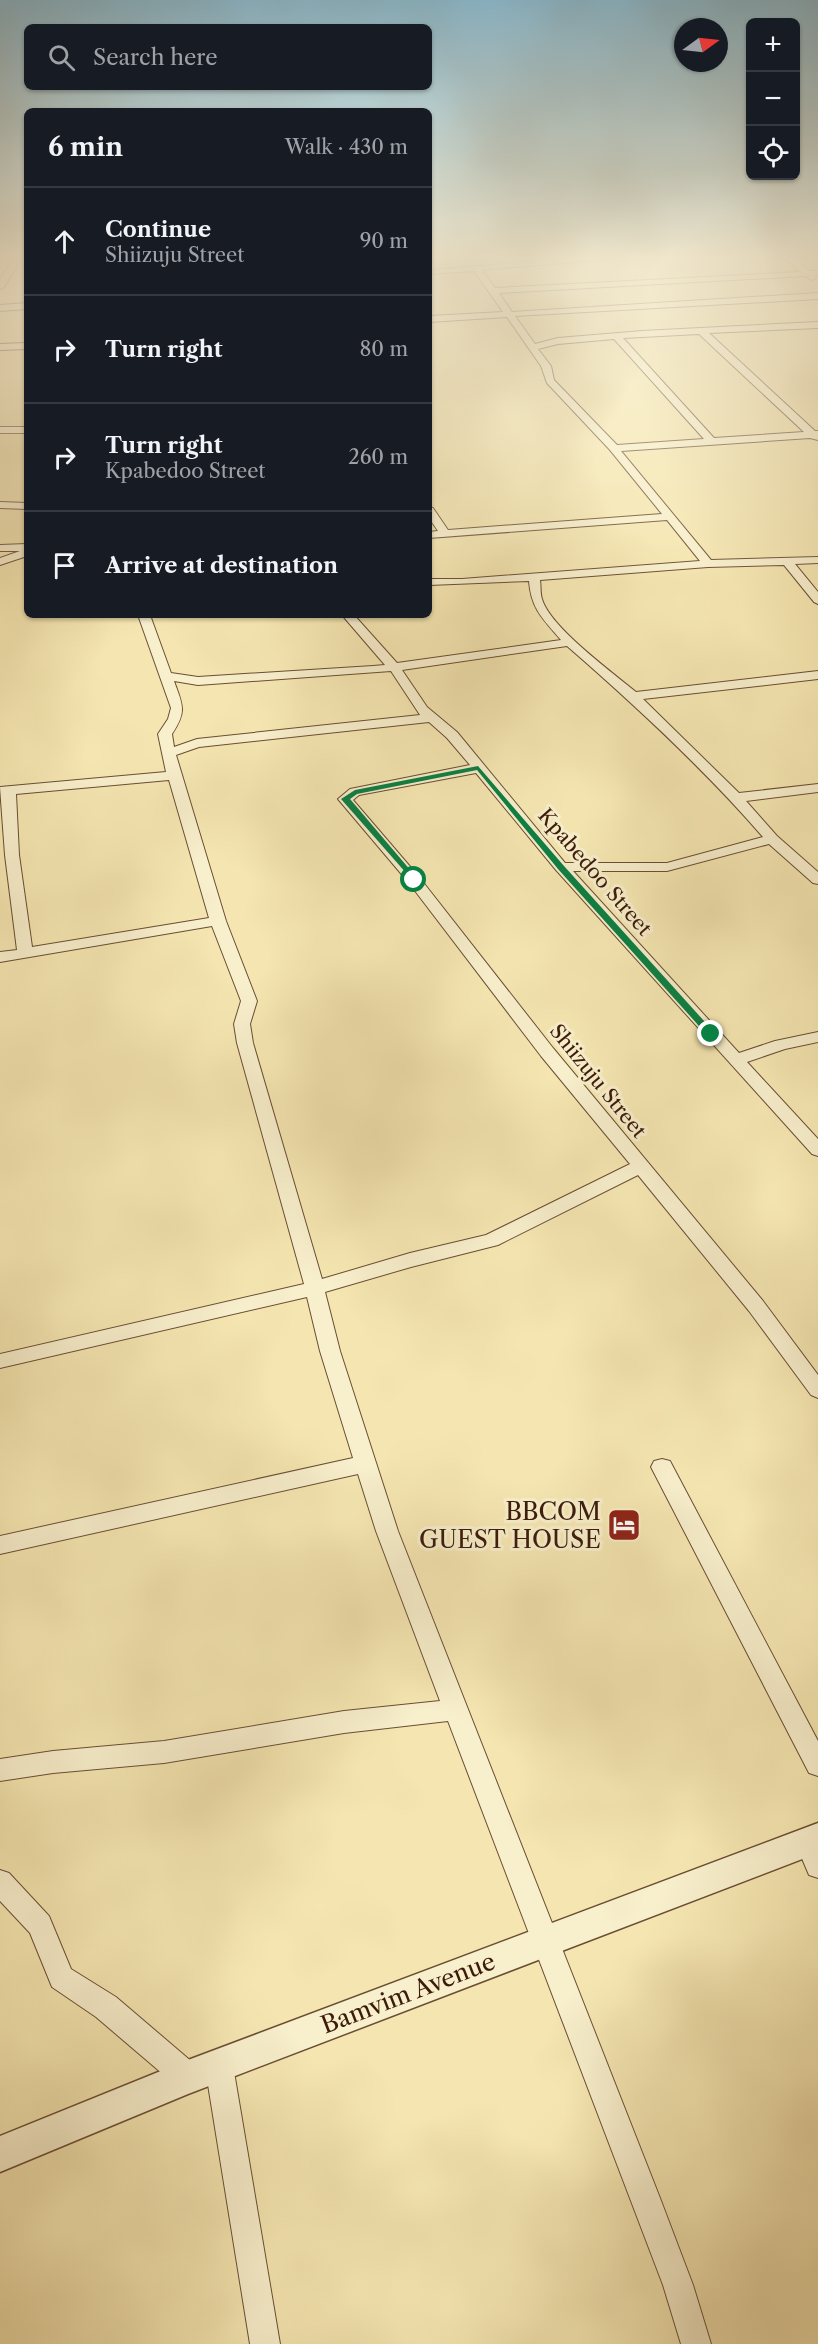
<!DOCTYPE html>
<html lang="en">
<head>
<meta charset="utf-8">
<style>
	:root { --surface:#171b24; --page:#242831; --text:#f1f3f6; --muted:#9ea1a6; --line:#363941 }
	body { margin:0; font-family:"Libre Caslon Text",serif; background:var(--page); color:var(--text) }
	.controls { position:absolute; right:18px; top:18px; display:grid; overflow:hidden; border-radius:9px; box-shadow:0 2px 4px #0004 }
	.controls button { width:54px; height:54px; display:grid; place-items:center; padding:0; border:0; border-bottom:2px solid var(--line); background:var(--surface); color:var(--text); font:30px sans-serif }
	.compass { position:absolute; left:674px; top:18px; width:54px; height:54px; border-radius:50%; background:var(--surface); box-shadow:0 2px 4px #0004; rotate:75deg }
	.stop { position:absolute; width:18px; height:18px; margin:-14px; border:4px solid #0b8043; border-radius:50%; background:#fff }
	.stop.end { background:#0b8043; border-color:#fff; box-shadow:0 2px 6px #0008 }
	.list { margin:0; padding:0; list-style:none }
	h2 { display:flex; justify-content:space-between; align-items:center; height:78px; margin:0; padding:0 24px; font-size:26px }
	h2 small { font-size:20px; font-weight:400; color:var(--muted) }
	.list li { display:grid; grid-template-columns:39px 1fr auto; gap:18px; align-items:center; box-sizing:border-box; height:108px; padding:0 24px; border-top:2px solid var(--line) }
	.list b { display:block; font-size:22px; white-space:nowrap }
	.list p { margin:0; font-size:20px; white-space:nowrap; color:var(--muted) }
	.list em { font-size:20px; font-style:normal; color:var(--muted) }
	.icon { flex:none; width:33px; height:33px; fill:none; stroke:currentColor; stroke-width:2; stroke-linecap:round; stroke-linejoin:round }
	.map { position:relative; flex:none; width:818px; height:2344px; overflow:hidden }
	.search { position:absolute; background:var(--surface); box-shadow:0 2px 4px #0004; left:24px; top:24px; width:408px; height:66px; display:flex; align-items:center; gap:15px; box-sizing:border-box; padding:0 21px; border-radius:9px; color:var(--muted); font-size:22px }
	.panel { position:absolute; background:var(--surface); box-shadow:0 2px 4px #0004; left:24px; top:108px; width:408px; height:510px; border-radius:9px }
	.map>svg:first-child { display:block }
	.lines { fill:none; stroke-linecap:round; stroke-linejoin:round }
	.minor-casing { stroke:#6a4e34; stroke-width:2 }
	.tertiary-casing { stroke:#6a4e34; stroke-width:3 }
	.minor { fill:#f8efcc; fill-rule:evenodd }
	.tertiary { fill:#f8efcc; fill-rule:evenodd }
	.route { fill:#0b8043 }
	.labels { text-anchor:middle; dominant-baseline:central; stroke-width:6; stroke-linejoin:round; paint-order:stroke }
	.street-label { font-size:20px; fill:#3c1b0a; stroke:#f8efcc }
	.near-poi-label { font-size:24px; fill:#3c1b0a; stroke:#f8efcc; text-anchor:end }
	.near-street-label { font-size:24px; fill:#3c1b0a; stroke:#f8efcc }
</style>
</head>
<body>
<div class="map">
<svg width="818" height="2344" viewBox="0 0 818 2344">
	<rect width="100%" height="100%" fill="#f5e6b1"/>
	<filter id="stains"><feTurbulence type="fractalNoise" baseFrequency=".00333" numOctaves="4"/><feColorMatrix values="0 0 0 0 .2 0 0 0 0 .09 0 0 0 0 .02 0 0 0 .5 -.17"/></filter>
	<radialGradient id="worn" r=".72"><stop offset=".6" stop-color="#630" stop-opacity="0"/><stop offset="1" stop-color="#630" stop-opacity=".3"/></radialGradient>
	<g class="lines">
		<defs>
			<path id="minor" d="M15,255H23L4,287L0,289V280Z
				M614,255H656L482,270L495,288L800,272L782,255H791L809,271H818V275L814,276L816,278L812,280L805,276L499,293L512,312L818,293V299L515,316L535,344L558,338L642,331L818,322V328L709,333L815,431H818V440L810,438L621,451L711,560L818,557V563L795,564L818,592V604L814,602L784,565L708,567L540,580C541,586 540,593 542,599C550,627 612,672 636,692L818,671V679L643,699L739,793L818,784V792L746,801L777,836L818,872V884L813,883L769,844L667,871H573L739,1053L775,1041L818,1032V1042L785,1049L747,1062L818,1139V1156L812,1154L556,870L476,773L359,795L353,800L419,877L553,1048L763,1301L818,1375V1398L811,1395L749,1311L638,1175L498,1245L411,1267L325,1292L340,1351L398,1531L660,2198L693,2285L711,2344H681L663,2285L448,1721L344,1733L164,1763L53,1773L0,1781V1759L53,1751L164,1741L344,1711L440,1701L376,1531L358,1474L0,1554V1536L353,1458L320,1351L307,1297L0,1368V1354L304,1284L237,1043L234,1024L241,1001L212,926L0,962V952L17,950L5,855L0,787L166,772L158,734L168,719L171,708L138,615H150L171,673L198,677L373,666L385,665L342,615H354L397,663L561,640C543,619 531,609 529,581L429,585V579H462L700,561L667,520L429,538V532L438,531L429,518V507L433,508L448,530L662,514L610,450L547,383L541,366L507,317L429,322V316L503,312L474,271L429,274V270ZM699,334L804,432L714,438L623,338ZM614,339L704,439L617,445L554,380L551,366L538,349L558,344ZM567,646C636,706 703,768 763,837L667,863H565L457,732L427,707L402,670ZM391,671L420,715L197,739L174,747L172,734C187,711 183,706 174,681L198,685ZM429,722L447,738L470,765L350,789L338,799L409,883L541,1056L630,1164L486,1235L410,1253L322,1279L253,1043L250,1024L257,1001L226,921L176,755L199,747ZM169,780L209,918L32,947L19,855L16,794Z
				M27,303V309L0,311V305Z
				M27,343V349L0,350V344Z
				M0,427H27V433H0Z
				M0,502L27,503V509L0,508Z
				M27,544V556L0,565V558L20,551H0V545Z
				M662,1459L670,1461L818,1741V1776L809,1773L651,1467L654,1461Z
				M808,1830L818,1836V1878L809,1875L795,1842L799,1834Z
				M0,1870L9,1873L49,1916L71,1969L116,1997L198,2067L202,2077L198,2087L188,2091L178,2087L96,2017L52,1987L30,1933L0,1901Z
				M219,2052L229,2056L233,2066L280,2344H250L205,2066L209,2056Z"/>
			<path id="tertiary" d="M818,1823V1853L188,2094L0,2172V2136L188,2060Z"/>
		</defs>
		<use href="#minor" class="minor-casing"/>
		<use href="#tertiary" class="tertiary-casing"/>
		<use href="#minor" class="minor"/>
		<use href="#tertiary" class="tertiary"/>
	</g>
	<linearGradient id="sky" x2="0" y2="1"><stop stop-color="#8ab9ce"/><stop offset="0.44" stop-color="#faf4dc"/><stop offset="1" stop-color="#faf4dc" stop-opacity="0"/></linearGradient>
	<rect width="818" height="584" fill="url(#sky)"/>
	<path class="route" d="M478,766L564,866L714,1032V1036H708L558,869L477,770L357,794L350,799L417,878L418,880L414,882L341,799L355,790Z"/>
	<defs>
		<symbol id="hotel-square" viewBox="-11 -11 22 22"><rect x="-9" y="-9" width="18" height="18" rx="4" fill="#8f2418" stroke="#f8efcc"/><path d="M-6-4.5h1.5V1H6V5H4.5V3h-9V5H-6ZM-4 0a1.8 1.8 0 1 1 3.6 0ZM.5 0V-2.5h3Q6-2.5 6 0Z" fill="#fff"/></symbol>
	</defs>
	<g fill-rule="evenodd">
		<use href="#hotel-square" x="605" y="1506" width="38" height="38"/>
	</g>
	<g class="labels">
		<g class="street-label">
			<text transform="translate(595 872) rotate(49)">Kpabedoo Street</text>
			<text transform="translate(598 1081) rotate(51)">Shiizuju Street</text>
		</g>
		<g class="near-poi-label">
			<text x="601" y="1511">BBCOM<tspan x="601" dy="28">GUEST HOUSE</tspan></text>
		</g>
		<g class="near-street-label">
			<text transform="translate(408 1993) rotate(-21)">Bamvim Avenue</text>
		</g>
	</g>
	<rect width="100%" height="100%" filter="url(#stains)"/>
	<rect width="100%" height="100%" fill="url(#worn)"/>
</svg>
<div class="controls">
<button>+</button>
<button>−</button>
<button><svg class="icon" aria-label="locate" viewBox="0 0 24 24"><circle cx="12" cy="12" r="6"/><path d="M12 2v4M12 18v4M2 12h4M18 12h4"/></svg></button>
</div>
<svg class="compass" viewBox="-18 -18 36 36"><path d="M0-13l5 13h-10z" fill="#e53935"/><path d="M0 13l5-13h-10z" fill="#9ea1a6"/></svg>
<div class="stop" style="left:414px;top:880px"></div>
<div class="stop end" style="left:711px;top:1034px"></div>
<div class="search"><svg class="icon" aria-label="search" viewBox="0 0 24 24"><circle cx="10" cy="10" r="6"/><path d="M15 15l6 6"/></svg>Search here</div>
<section class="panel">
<h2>6 min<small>Walk · 430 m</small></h2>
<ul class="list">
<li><svg class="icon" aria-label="ahead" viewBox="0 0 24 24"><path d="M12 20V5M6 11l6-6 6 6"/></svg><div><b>Continue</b><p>Shiizuju Street</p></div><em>90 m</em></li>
<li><svg class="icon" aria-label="right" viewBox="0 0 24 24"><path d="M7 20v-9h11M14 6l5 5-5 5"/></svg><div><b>Turn right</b></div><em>80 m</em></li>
<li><svg class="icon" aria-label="right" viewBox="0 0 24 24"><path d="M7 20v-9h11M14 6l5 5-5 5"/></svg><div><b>Turn right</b><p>Kpabedoo Street</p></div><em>260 m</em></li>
<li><svg class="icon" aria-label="arrive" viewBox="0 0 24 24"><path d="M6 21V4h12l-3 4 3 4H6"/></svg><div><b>Arrive at destination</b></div></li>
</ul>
</section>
</div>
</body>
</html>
